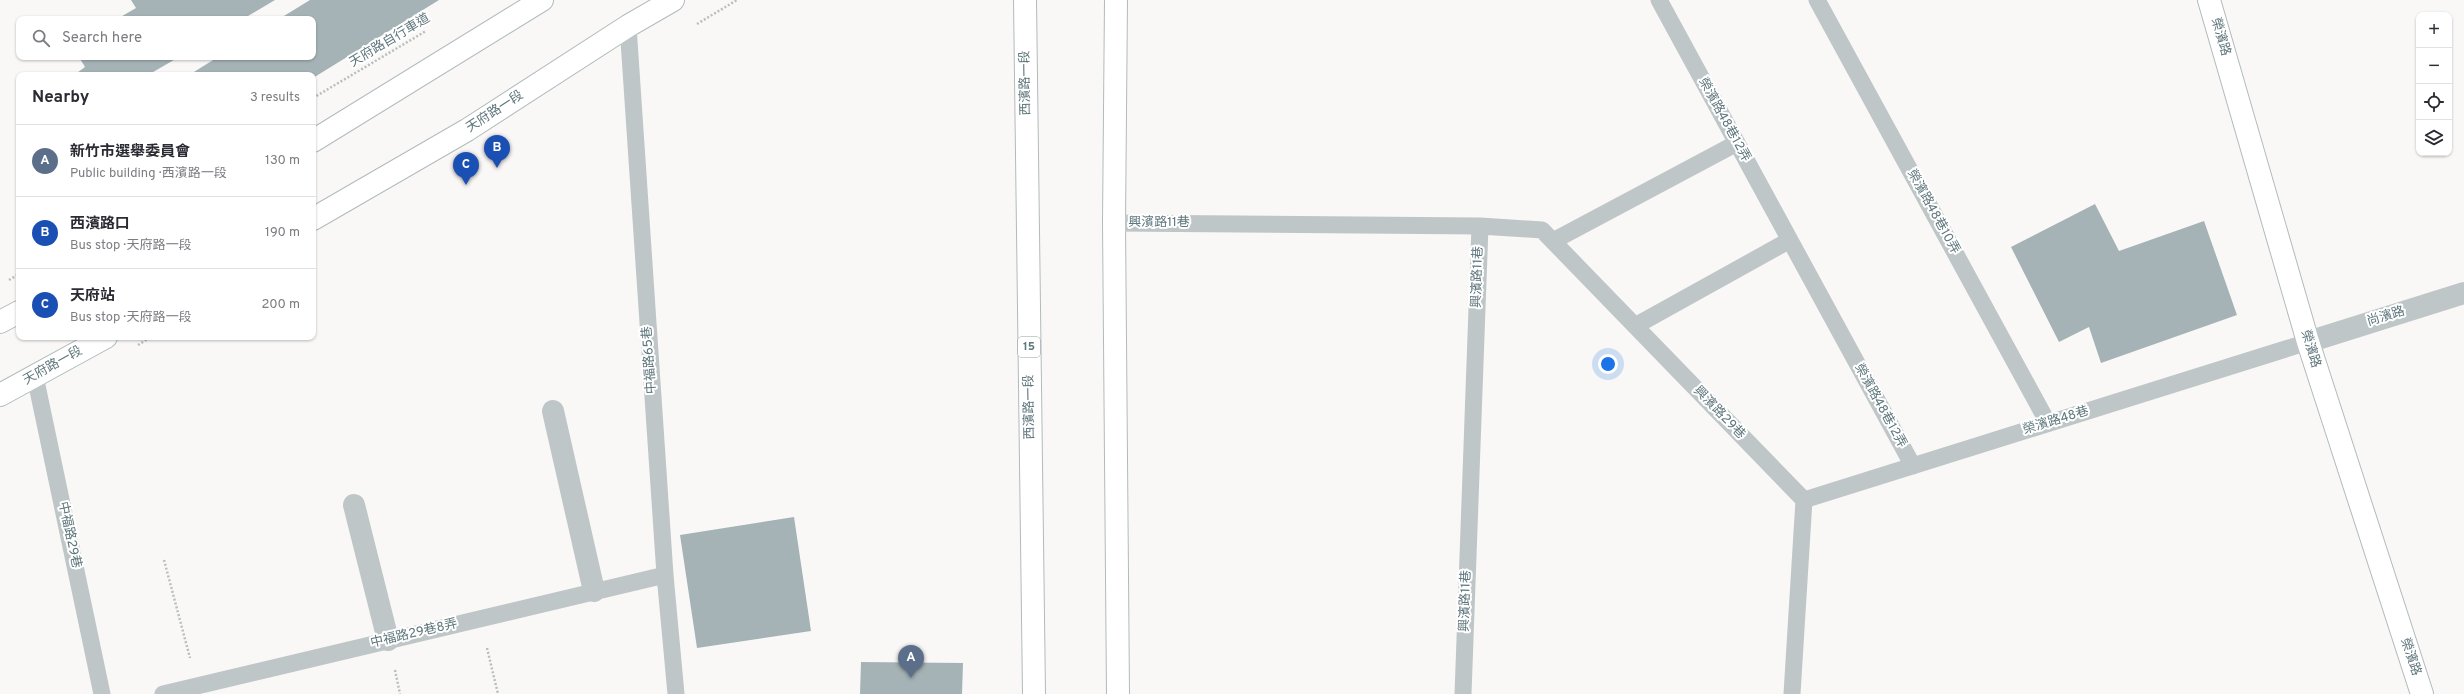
<!DOCTYPE html>
<html lang="en">
<head>
<meta charset="utf-8">
<style>
	:root { --surface:#fff; --page:#f2f2f3; --text:#2b2b33; --muted:#7c7c81; --line:#e1e1e2; --accent:#ec2223 }
	body { margin:0; font-family:Overpass,"Noto Sans TC",sans-serif; background:var(--page); color:var(--text) }
	.controls { position:absolute; right:12px; top:12px; display:grid; overflow:hidden; border-radius:8px; box-shadow:0 1px 3px #0004 }
	.controls button { width:36px; height:36px; display:grid; place-items:center; padding:0; border:0; border-bottom:1px solid var(--line); background:var(--surface); color:var(--text); font:20px sans-serif }
	.you { position:absolute; left:1608px; top:364px; width:14px; height:14px; margin:-10px; border:3px solid #fff; border-radius:50%; background:#1a73e8; box-shadow:0 0 0 6px #1a73e833 }
	.badge { display:grid; place-items:center; width:26px; height:26px; border-radius:50%; background:var(--accent); color:#fff; font-size:13px; font-weight:700 }
	.pin { position:absolute; translate:-50% -33px; filter:drop-shadow(0 1px 2px #0008) }
	.pin::after { content:''; position:absolute; top:21px; width:14px; height:12px; background:inherit; clip-path:polygon(0 0,100% 0,50% 100%) }
	.list { margin:0; padding:0; list-style:none }
	h2 { display:flex; justify-content:space-between; align-items:center; height:52px; margin:0; padding:0 16px; font-size:17px }
	h2 small { font-size:13px; font-weight:400; color:var(--muted) }
	.list li { display:grid; grid-template-columns:26px 1fr auto; gap:12px; align-items:center; box-sizing:border-box; height:72px; padding:0 16px; border-top:1px solid var(--line) }
	.list b { display:block; font-size:15px; white-space:nowrap }
	.list p { margin:0; font-size:13px; white-space:nowrap; color:var(--muted) }
	.list em { font-size:13px; font-style:normal; color:var(--muted) }
	.icon { flex:none; width:22px; height:22px; fill:none; stroke:currentColor; stroke-width:2; stroke-linecap:round; stroke-linejoin:round }
	.map { position:relative; flex:none; width:2464px; height:694px; overflow:hidden }
	.search { position:absolute; background:var(--surface); box-shadow:0 1px 3px #0004; left:16px; top:16px; width:300px; height:44px; display:flex; align-items:center; gap:10px; box-sizing:border-box; padding:0 14px; border-radius:8px; color:var(--muted); font-size:15px }
	.panel { position:absolute; background:var(--surface); box-shadow:0 1px 3px #0004; left:16px; top:72px; width:300px; height:268px; border-radius:8px }
	.map>svg:first-child { display:block }
	.building { fill:#a5b3b6 }
	.lines { fill:none; stroke-linecap:round; stroke-linejoin:round }
	.secondary-casing { stroke:#b1bbbd; stroke-width:24 }
	.primary-casing { stroke:#b2babc; stroke-width:24 }
	.path { stroke:#b9bfc0; stroke-width:2.5; stroke-dasharray:2 2; stroke-linecap:butt }
	.lane { stroke:#bfc6c8; stroke-width:17 }
	.street { stroke:#bfc6c8; stroke-width:22 }
	.secondary { stroke:#fff; stroke-width:22 }
	.primary { stroke:#fff; stroke-width:22 }
	.labels { text-anchor:middle; dominant-baseline:central; stroke-width:4; stroke-linejoin:round; paint-order:stroke }
	.shield { fill:#fff; stroke:#8e9fa3; stroke-width:1 }
	.shield-label { font-size:12px; font-weight:bold; fill:#5e767c }
	.street-label { font-size:13px; fill:#5e767c; stroke:#fff }
</style>
</head>
<body>
<div class="map">
<svg width="2464" height="694" viewBox="0 0 2464 694">
	<rect width="100%" height="100%" fill="#f9f8f6"/>
	<path class="building" d="M131,0H275L243,19H117L136,8Z
		M310,0H439L313,78V75H189L218,57H313V19H279Z
		M79,57H179L148,75H74L85,67Z
		M2095,204L2119,251L2204,221L2237,315L2101,363L2089,327L2059,342L2011,247Z
		M794,517L811,631L697,648L680,535Z
		M861,662L963,663L962,694H860Z"/>
	<g class="lines">
		<defs>
			<path id="secondary" d="M2209,0L2308,342L2422,694
				M313,141L542,0
				M313,219L467,130L628,26L673,0
				M0,322L19,312
				M0,395L106,337"/>
			<path id="primary" d="M1025,0L1034,694
				M1116,0L1114,223L1118,694"/>
		</defs>
		<use href="#secondary" class="secondary-casing"/>
		<use href="#primary" class="primary-casing"/>
		<path class="path" d="M697,24L737,0
			M313,98L426,31
			M9,280L19,274
			M138,345L151,337
			M164,560L190,658
			M487,648L498,694
			M395,670L400,694"/>
		<path class="lane" d="M1659,0L1913,466
			M1817,0L2048,423
			M628,26L665,575L676,694
			M1114,223L1480,226L1542,230L1804,500L1792,694
			M1553,241L1737,143
			M1635,326L1790,240
			M35,376L102,694
			M1804,500L2308,342
			M163,694L665,575
			M1463,694L1480,226"/>
		<path class="street" d="M2308,342L2464,293
			M553,411L594,591
			M354,505L388,640"/>
		<use href="#secondary" class="secondary"/>
		<use href="#primary" class="primary"/>
	</g>
	<g class="labels">
		<rect class="shield" x="1018" y="337" width="22" height="20" rx="3"/>
		<g class="shield-label">
			<text x="1029" y="347">15</text>
		</g>
		<g class="street-label">
			<text transform="translate(2220 37) rotate(74)">榮濱路</text>
			<text transform="translate(390 41) rotate(-31)">天府路自行車道</text>
			<text transform="translate(1026 83) rotate(-91)">西濱路一段</text>
			<text transform="translate(495 112) rotate(-33)">天府路一段</text>
			<text transform="translate(1724 120) rotate(61)">榮濱路48巷12弄</text>
			<text transform="translate(1933 212) rotate(61)">榮濱路48巷10弄</text>
			<text x="1159" y="223">興濱路11巷</text>
			<text transform="translate(1478 277) rotate(-88)">興濱路11巷</text>
			<text transform="translate(2386 317) rotate(-17)">尚濱路</text>
			<text transform="translate(2310 349) rotate(73)">榮濱路</text>
			<text transform="translate(650 360) rotate(-94)">中福路65巷</text>
			<text transform="translate(53 366) rotate(-29)">天府路一段</text>
			<text transform="translate(1880 406) rotate(61)">榮濱路48巷12弄</text>
			<text transform="translate(1030 407) rotate(-91)">西濱路一段</text>
			<text transform="translate(1719 413) rotate(46)">興濱路29巷</text>
			<text transform="translate(2056 421) rotate(-17)">榮濱路48巷</text>
			<text transform="translate(69 535) rotate(78)">中福路29巷</text>
			<text transform="translate(1466 601) rotate(-88)">興濱路11巷</text>
			<text transform="translate(414 634) rotate(-13)">中福路29巷8弄</text>
			<text transform="translate(2410 657) rotate(72)">榮濱路</text>
		</g>
	</g>
</svg>
<div class="controls">
<button>+</button>
<button>−</button>
<button><svg class="icon" aria-label="locate" viewBox="0 0 24 24"><circle cx="12" cy="12" r="6"/><path d="M12 2v4M12 18v4M2 12h4M18 12h4"/></svg></button>
<button><svg class="icon" aria-label="layers" viewBox="0 0 24 24"><path d="M12 4l9 5-9 5-9-5zM3 14l9 5 9-5"/></svg></button>
</div>
<div class="you"></div>
<div class="pin badge" style="left:911px;top:678px;background:#5c6f8a">A</div>
<div class="pin badge" style="left:497px;top:168px;background:#1a4fb4">B</div>
<div class="pin badge" style="left:466px;top:185px;background:#1a4fb4">C</div>
<div class="search"><svg class="icon" aria-label="search" viewBox="0 0 24 24"><circle cx="10" cy="10" r="6"/><path d="M15 15l6 6"/></svg>Search here</div>
<section class="panel">
<h2>Nearby<small>3 results</small></h2>
<ul class="list">
<li><span class="badge" style="background:#5c6f8a">A</span><div><b>新竹市選舉委員會</b><p>Public building · 西濱路一段</p></div><em>130 m</em></li>
<li><span class="badge" style="background:#1a4fb4">B</span><div><b>西濱路口</b><p>Bus stop · 天府路一段</p></div><em>190 m</em></li>
<li><span class="badge" style="background:#1a4fb4">C</span><div><b>天府站</b><p>Bus stop · 天府路一段</p></div><em>200 m</em></li>
</ul>
</section>
</div>
</body>
</html>
